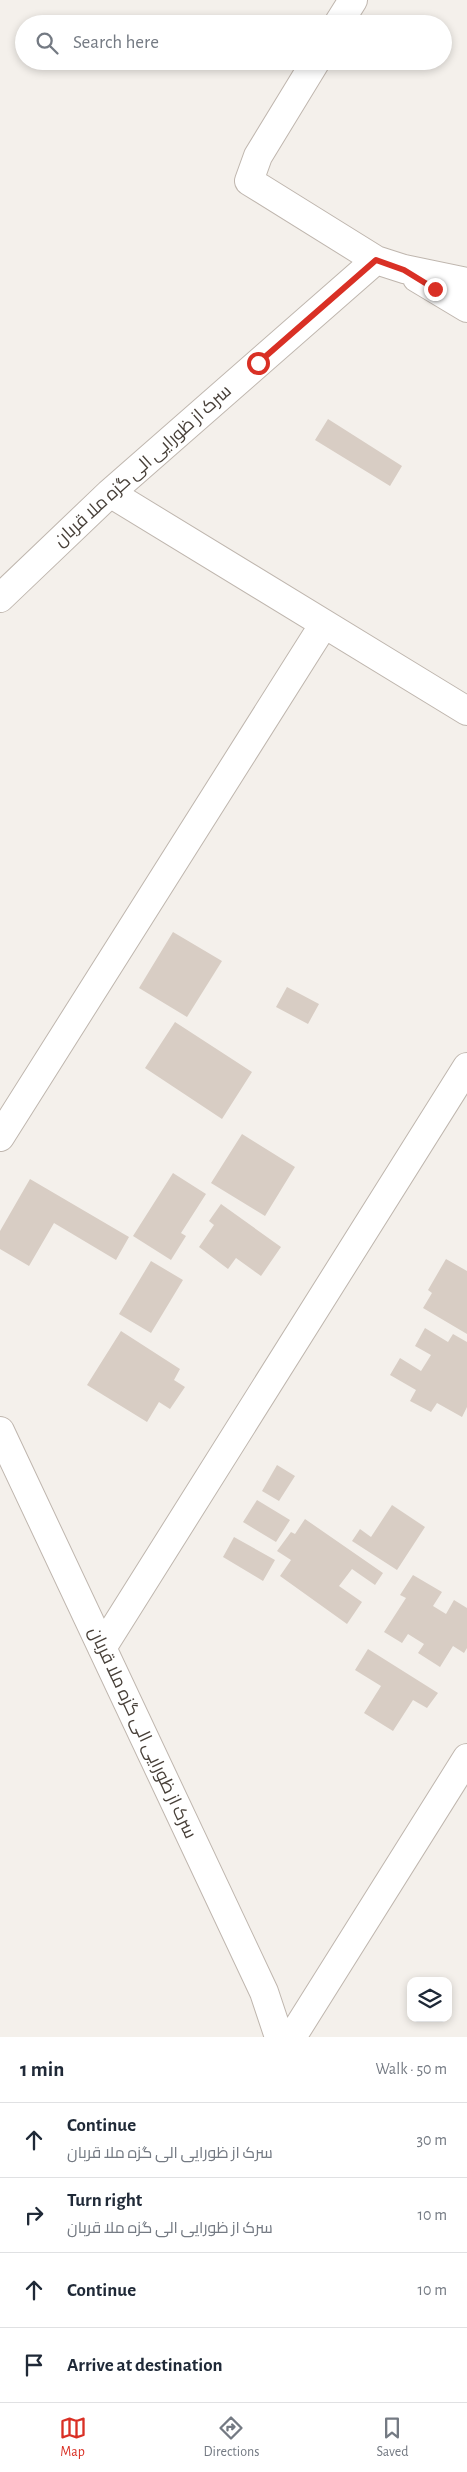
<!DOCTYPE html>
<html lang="en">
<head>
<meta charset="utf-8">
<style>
	:root { --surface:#fff; --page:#f2f2f3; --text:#1f2937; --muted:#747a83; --line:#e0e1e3; --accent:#d93025 }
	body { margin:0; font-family:"Alegreya Sans",Cairo,sans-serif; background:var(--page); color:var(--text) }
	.controls { position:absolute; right:15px; bottom:15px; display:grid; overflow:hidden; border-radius:10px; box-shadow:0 2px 8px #0003 }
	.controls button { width:45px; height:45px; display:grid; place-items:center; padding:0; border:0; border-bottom:1px solid var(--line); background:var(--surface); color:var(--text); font:25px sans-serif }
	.stop { position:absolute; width:15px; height:15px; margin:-11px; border:4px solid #d93025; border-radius:50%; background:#fff }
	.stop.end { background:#d93025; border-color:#fff; box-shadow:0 1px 5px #0008 }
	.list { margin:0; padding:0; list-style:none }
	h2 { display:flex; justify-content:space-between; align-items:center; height:65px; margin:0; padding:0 20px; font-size:21px }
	h2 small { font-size:16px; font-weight:400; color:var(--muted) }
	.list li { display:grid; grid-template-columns:32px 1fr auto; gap:15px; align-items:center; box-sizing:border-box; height:75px; padding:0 20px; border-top:1px solid var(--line) }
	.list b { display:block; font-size:19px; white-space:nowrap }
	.list p { margin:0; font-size:16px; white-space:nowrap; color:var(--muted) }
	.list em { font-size:16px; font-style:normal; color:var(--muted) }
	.icon { flex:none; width:28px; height:28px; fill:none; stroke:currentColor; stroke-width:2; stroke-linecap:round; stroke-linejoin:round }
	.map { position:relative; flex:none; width:467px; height:2037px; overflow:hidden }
	.search { position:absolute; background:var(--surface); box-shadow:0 2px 8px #0003; left:15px; right:15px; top:15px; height:55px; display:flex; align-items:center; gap:12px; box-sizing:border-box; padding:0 18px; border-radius:28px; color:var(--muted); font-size:19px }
	.sheet { height:365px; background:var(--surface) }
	nav { display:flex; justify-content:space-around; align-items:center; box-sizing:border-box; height:70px; border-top:1px solid var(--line); background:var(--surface); font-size:14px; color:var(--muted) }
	nav a { display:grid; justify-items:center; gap:2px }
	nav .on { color:var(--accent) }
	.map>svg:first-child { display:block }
	.building { fill:#d8cdc4 }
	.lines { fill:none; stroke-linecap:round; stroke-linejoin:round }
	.minor-casing { stroke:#bfb6ae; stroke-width:30 }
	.minor { stroke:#fff; stroke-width:28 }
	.route { stroke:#d93025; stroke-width:6 }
	.labels { text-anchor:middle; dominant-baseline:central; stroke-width:4.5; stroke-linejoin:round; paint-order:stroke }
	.street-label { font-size:18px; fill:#484039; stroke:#fff }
</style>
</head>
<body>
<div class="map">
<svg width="467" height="2037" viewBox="0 0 467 2037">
	<rect width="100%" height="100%" fill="#f4f0eb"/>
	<path class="building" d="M328,419L402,466L390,486L315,440Z
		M173,932L222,961L187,1017L139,988Z
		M287,987L319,1004L308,1024L276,1007Z
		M175,1022L252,1072L222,1119L145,1068Z
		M242,1134L295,1167L265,1216L211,1183Z
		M173,1173L206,1194L181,1233L186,1236L171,1260L133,1236Z
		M30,1179L129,1237L116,1260L54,1223L29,1266L0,1249V1231Z
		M221,1204L281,1247L261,1276L236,1258L228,1269L199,1247L214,1225L209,1221Z
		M446,1259L467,1271V1334L423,1308L432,1293L428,1290Z
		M151,1261L183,1280L151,1333L119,1314Z
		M425,1328L448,1342L453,1334L467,1342V1407L462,1417L437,1403L431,1412L410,1401L416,1390L390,1375L400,1358L421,1371L431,1355L415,1346Z
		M121,1331L180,1369L174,1380L185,1387L170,1409L159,1402L147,1422L87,1385Z
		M277,1465L295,1476L279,1501L262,1491Z
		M257,1500L290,1520L276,1542L243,1522Z
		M392,1505L425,1527L397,1570L352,1541L360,1529L371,1537Z
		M305,1519L383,1573L375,1585L352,1569L339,1586L362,1602L347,1624L280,1576L291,1560L277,1551L291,1532L295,1534Z
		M234,1537L275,1560L263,1581L223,1557Z
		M413,1575L442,1592L433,1606L446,1614L454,1600L467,1608V1648L464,1653L453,1646L440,1667L418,1653L424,1644L408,1634L402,1643L384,1632L406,1598L400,1595Z
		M368,1649L438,1693L427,1708L413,1700L393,1731L364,1713L381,1686L355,1670Z"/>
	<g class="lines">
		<defs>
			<path id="minor" d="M338,24L353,0
				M316,61L258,156L249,181L376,260
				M417,278L467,308
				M110,493L467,711
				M0,598L110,493L376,260L404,269L467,282
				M0,1137L324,624
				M0,1431L264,1992L279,2037
				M102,1648L467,1067
				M292,2037L467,1758"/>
		</defs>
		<use href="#minor" class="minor-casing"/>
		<use href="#minor" class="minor"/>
	</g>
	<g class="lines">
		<path class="route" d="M258,363L376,260L404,270L435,289"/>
	</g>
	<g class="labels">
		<g class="street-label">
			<text transform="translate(143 466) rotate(-42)">سرک از ظورایی الی گزه ملا قربان</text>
			<text transform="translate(142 1733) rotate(65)">سرک از ظورایی الی گزه ملا قربان</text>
		</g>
	</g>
</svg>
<div class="controls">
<button><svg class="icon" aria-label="layers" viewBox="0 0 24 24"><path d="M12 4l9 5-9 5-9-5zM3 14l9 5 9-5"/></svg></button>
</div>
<div class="stop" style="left:258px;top:363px"></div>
<div class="stop end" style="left:435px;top:289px"></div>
<div class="search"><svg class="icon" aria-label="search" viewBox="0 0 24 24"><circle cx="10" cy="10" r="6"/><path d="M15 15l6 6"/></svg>Search here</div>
</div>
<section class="sheet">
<h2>1 min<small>Walk · 50 m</small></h2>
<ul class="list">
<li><svg class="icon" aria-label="ahead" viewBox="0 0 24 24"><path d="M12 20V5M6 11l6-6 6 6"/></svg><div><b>Continue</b><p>سرک از ظورایی الی گزه ملا قربان</p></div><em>30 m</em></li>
<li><svg class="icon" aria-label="right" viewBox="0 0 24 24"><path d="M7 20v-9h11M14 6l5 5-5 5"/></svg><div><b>Turn right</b><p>سرک از ظورایی الی گزه ملا قربان</p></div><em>10 m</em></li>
<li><svg class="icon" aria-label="ahead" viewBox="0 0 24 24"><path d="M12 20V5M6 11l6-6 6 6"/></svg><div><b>Continue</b></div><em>10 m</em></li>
<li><svg class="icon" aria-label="arrive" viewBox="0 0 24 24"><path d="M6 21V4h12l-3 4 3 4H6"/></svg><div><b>Arrive at destination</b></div></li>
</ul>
</section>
<nav>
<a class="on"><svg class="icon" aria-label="map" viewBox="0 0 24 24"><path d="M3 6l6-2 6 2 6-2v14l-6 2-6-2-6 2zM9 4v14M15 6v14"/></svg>Map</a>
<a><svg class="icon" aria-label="directions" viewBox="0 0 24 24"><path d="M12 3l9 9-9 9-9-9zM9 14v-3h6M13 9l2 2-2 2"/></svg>Directions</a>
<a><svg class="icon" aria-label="saved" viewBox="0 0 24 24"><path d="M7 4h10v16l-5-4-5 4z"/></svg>Saved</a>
</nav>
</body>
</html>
